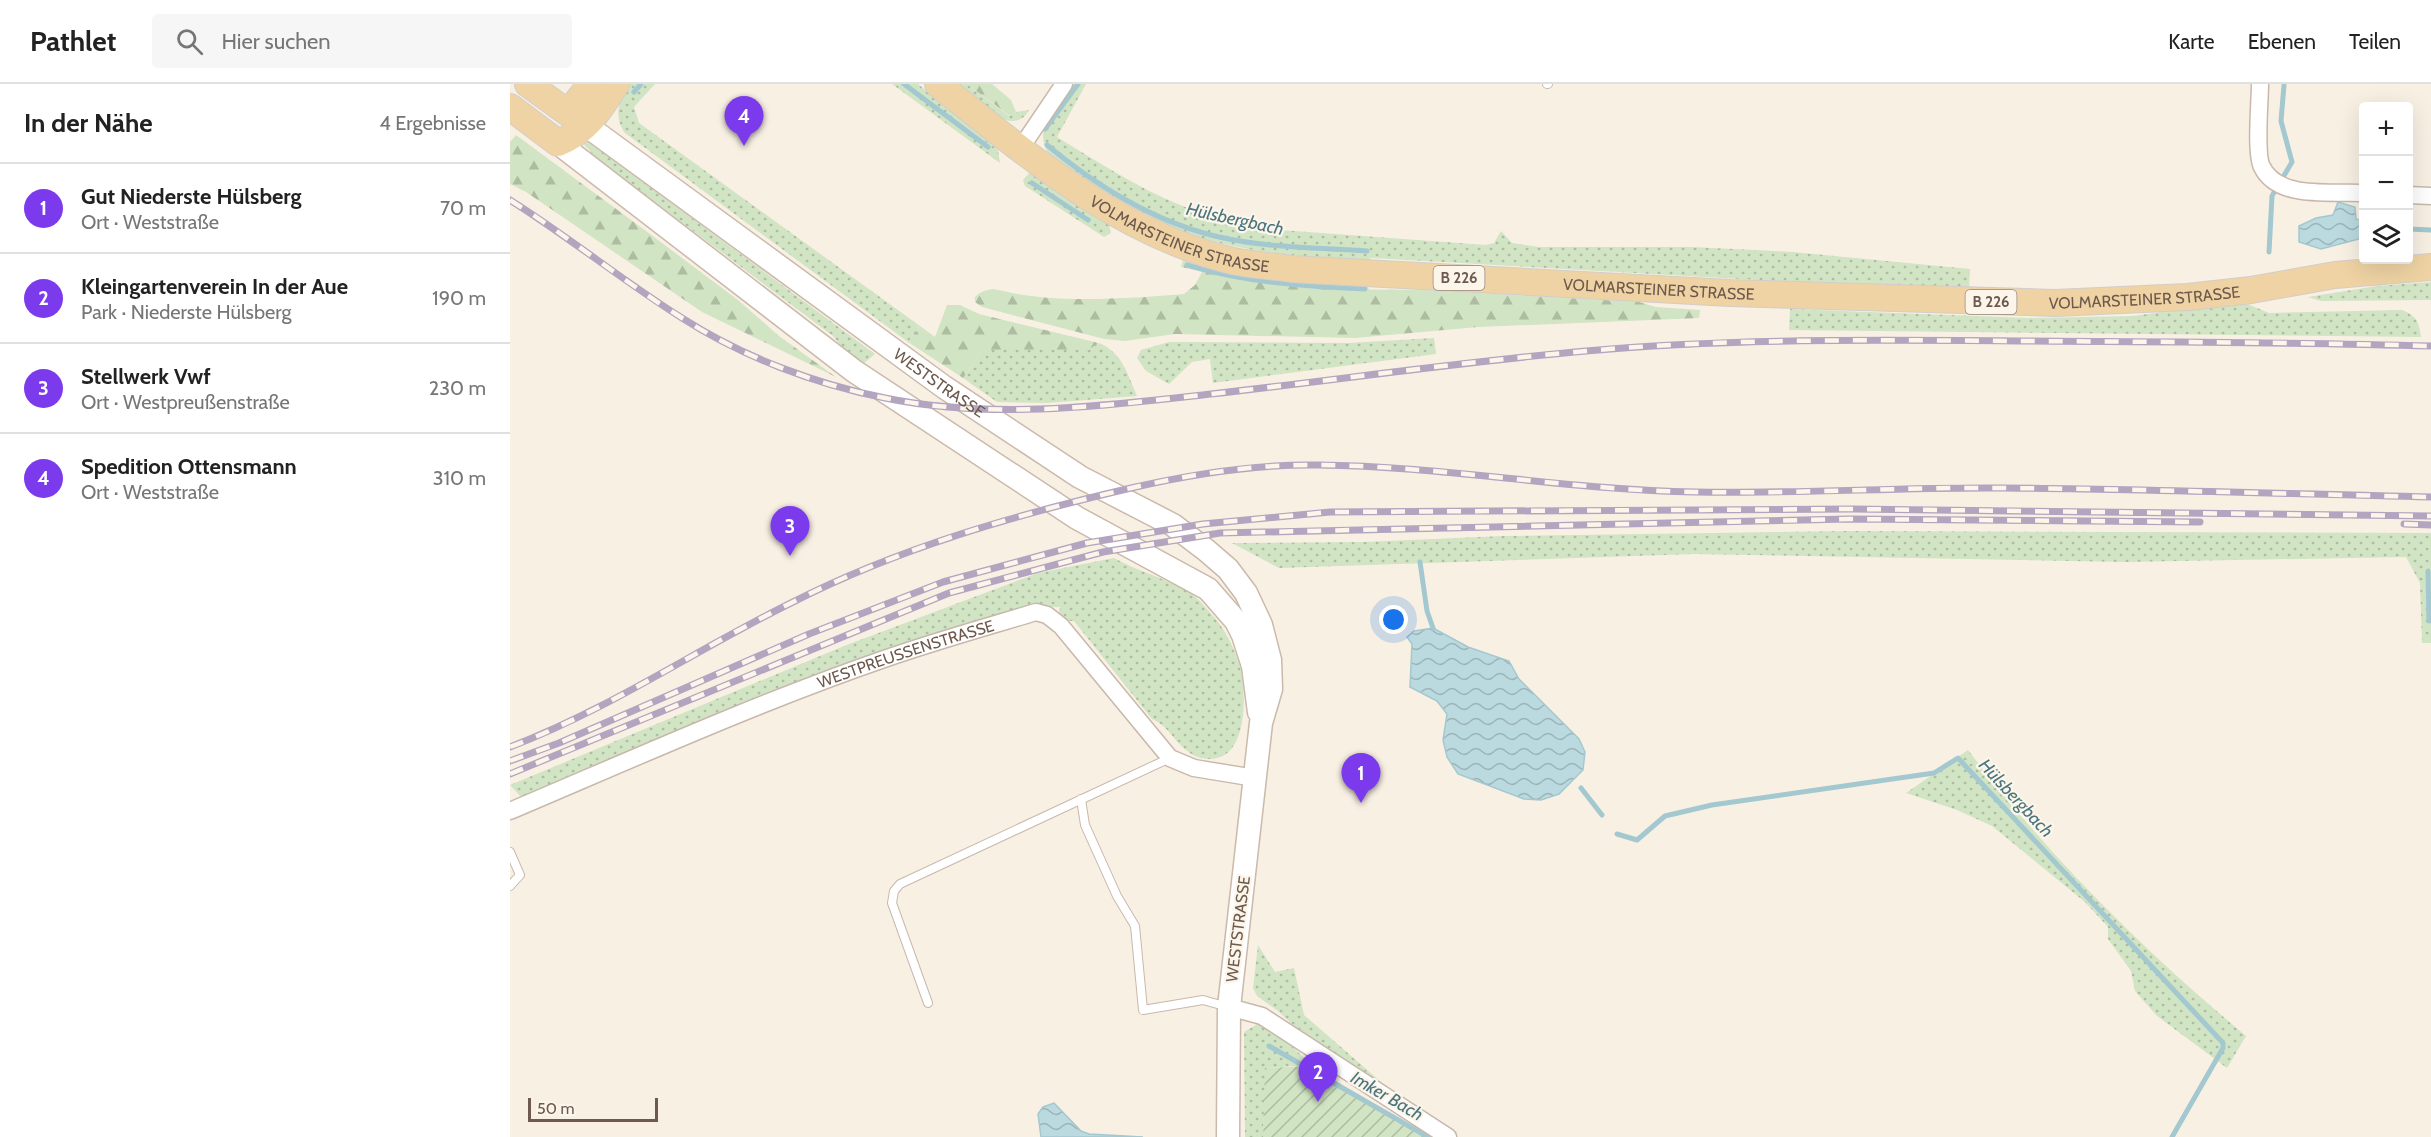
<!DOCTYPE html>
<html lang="de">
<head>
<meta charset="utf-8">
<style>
	:root { --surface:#fff; --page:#f6f6f6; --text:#222; --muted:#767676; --line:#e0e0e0; --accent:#7c3aed }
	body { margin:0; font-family:Cabin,sans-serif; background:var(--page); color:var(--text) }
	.controls { position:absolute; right:18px; top:18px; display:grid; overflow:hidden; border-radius:6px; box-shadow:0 6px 24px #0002 }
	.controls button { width:54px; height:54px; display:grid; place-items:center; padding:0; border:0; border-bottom:2px solid var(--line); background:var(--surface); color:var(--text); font:30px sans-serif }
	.scale { position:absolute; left:18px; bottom:15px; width:130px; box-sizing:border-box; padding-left:6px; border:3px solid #6d594d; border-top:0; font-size:16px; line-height:21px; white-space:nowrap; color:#6d594d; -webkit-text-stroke:4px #fcf5e9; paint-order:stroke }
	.you { position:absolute; left:884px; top:536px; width:21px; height:21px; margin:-15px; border:4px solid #fff; border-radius:50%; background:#1a73e8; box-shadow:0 0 0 9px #1a73e833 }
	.badge { display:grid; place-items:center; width:39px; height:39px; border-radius:50%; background:var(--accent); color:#fff; font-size:20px; font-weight:700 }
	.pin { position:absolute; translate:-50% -50px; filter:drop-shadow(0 2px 3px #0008) }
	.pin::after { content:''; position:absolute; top:32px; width:21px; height:18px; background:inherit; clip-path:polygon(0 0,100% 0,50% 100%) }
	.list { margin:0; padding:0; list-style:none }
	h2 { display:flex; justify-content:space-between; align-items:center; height:78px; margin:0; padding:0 24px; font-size:26px }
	h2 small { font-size:20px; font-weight:400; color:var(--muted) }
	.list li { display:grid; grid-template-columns:39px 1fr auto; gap:18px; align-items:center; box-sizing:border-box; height:90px; padding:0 24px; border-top:2px solid var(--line) }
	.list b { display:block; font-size:22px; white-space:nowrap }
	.list p { margin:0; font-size:20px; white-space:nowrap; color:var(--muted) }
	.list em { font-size:20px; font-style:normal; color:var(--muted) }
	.icon { flex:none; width:33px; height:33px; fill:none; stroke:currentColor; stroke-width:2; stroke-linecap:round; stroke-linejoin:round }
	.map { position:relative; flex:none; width:1921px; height:1053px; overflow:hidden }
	header { display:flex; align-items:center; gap:36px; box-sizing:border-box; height:84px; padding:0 30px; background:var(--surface); border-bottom:2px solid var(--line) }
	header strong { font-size:28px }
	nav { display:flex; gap:33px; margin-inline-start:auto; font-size:21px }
	.search { width:420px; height:54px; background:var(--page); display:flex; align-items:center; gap:15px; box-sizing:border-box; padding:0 21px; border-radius:6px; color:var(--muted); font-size:22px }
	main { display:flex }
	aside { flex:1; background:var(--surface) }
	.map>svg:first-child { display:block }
	.grass { fill:url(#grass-dots) }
	.forest { fill:url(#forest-firs) }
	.garden { fill:url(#garden-furrows) }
	.water { fill:url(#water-waves); stroke:#a3c8cf; stroke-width:1.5 }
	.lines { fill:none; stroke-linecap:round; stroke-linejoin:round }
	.stream { stroke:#a3c8cf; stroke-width:5 }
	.lane-casing { stroke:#c8b8ac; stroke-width:10 }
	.street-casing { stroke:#c8b8ac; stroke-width:19 }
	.secondary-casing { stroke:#cbb9ab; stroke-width:25 }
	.primary-casing { stroke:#d3cdca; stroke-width:28 }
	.lane { stroke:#fff; stroke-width:8 }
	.street { stroke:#fff; stroke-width:16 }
	.secondary { stroke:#fff; stroke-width:22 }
	.primary { stroke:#efd3a4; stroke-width:26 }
	.rail-casing { stroke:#b3a4c0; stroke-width:7 }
	.rail { stroke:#fcf5e9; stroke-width:4.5; stroke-dasharray:14; stroke-linecap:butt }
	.labels { text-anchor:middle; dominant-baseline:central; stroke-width:4.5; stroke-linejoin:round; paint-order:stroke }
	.shield { fill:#fcf5e9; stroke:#98887c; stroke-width:1.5 }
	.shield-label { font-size:15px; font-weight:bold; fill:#6d594d }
	.street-label { font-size:16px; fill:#6d594d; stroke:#fcf5e9 }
	.water-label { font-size:18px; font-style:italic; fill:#4a757e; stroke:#fcf5e9 }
</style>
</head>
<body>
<header>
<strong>Pathlet</strong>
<div class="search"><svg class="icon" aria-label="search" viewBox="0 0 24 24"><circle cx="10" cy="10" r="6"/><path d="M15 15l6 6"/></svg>Hier suchen</div>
<nav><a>Karte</a><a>Ebenen</a><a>Teilen</a></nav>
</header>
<main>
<aside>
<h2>In der Nähe<small>4 Ergebnisse</small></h2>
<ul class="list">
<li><span class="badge">1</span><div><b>Gut Niederste Hülsberg</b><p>Ort · Weststraße</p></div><em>70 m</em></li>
<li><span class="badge">2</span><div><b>Kleingartenverein In der Aue</b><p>Park · Niederste Hülsberg</p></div><em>190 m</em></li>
<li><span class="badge">3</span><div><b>Stellwerk Vwf</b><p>Ort · Westpreußenstraße</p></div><em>230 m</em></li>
<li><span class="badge">4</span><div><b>Spedition Ottensmann</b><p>Ort · Weststraße</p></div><em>310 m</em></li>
</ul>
</aside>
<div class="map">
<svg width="1921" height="1053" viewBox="0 0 1921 1053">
	<defs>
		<pattern id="grass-dots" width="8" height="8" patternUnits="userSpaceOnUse" patternTransform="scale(1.5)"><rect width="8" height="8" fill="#d1e4c4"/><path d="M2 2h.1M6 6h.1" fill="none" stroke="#aebca1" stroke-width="1.8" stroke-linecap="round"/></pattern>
		<pattern id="forest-firs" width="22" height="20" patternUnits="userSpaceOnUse" patternTransform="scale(1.5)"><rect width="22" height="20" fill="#d1e4c4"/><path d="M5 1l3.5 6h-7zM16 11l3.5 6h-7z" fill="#aebca1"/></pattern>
		<pattern id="garden-furrows" width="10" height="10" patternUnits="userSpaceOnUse" patternTransform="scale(1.5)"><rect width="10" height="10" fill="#d1e4c4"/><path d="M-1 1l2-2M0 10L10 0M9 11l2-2" fill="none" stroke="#aebca1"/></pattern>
		<pattern id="water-waves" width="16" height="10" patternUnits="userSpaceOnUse" patternTransform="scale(1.5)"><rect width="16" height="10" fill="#bbdadf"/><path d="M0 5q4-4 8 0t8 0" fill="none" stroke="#9cb4b7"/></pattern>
	</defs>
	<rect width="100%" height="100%" fill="#f9f0e4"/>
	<path class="grass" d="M118,0H145L124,23L129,39L410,242L398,258L115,49C103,32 109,16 118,0Z
		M382,0H408L488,66L490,79Z
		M449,0H457L499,32L506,28L519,26C502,57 465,14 449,0Z
		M564,0H576L547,53C615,95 665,127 744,144L976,161L984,159L991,147L1002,159L1029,163H1182L1283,168L1460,185L1459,204L1285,198L861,174L858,177C773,172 689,165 613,122C587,106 562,87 538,69C522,42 549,21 564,0Z
		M75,56L78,57L365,270L353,280L336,268L323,252L86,74L73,59Z
		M521,87L599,140L601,149L594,153L515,102L513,96Z
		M673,176L781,197L857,202L860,207C797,205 733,198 671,183Z
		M1921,198V216L1811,217L1798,213L1867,202Z
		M1730,217L1759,229L1892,226C1907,232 1909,238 1911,253L1279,246L1280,225L1519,234L1623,232Z
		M924,254L926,270L703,299L700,275L682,278L659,300L636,287L627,274L631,266L659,258L838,259Z
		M589,259C612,268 618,291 627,312L537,319L487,318L453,294L473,266H578Z
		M1338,447L1921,449V559H1912L1910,499L1896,473L1615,478L1183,470L769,484L722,459L853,458L993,452Z
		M604,474C629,488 660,495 683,511C691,517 698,527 705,534C716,547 725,566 730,582C737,610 739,685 691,674C667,667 662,643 642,635L564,537H559L549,529L550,523H530L12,714L0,701L334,562L528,489Z
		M1458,666C1539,773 1633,866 1736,952L1717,984L1647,932L1625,907L1621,887L1598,855V843L1575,818L1482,742L1447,726L1396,709Z
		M748,861L765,888L784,884L794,931L900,1023L797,954L768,927L747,912L743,904Z
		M749,939L783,963L801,981L756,984L753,1053H735L734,948Z"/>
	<path class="forest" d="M457,0H482L501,16L506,28L500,32Z
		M6,51L136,147L228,216L269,252L326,293L192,228L16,108L0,100V58Z
		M692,188L804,205L915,206L1129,218L1146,223L1190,226L1189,234L968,243L845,254L665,250L615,257L594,255L472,223L465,218V213C477,200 492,207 507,210C559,219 622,214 674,210L685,201Z
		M437,221H450L469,230L589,259L578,266H473L453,294L398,258L410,242L425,253Z"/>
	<path class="garden" d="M800,982H801L920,1053H753L755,984Z"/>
	<path class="water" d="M1828,118L1845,123L1846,135L1853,137V154L1811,165L1789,158V142L1806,134L1823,131Z
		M923,544L958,563L999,577L1009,595L1069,655L1075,668L1073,686L1049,710L1031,716L1014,715L948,690L937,673L933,656L937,630L927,617L900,603L902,560L897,553L904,547Z
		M544,1019L571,1047L579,1050L633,1053H531L528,1030L533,1023Z"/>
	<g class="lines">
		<path class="stream" d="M394,0L478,63
			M124,8L131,0
			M535,45L568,0
			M537,61C590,105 655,144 724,156C768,164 813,164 857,167
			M522,99L578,136
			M1898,145L1921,146
			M1759,168L1762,112L1782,78L1771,37L1774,1
			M677,181C734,198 796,203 855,205
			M910,478L917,527L923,544
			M1918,487L1919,537
			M1071,704L1092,731
			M1107,750L1127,756L1155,732L1202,721L1424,689L1448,674L1713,959V964L1662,1053
			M759,962L918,1053"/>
		<defs>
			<path id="lane" d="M1037,0H1038
				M571,715L575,741L607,812L625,842L633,926L693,916L718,923
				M0,768L10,791L0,802
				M418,919L382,819L384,807L390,800L660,674"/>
			<g id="street">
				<path d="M1750,0C1750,17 1745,70 1752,83C1768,116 1822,107 1854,109"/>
				<path d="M510,65L554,0"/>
				<path d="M1898,111L1921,112"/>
				<path id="s1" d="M0,727C125,674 249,618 377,574C426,557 476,543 526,528L537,531L551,542L660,674L684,684L745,694"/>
				<path d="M719,923L752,932L938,1053"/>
			</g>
			<g id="secondary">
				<path id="s2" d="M77,42L434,303L570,393L663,441L696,466L718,485L736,509L751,541L760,576L761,605L751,639L719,923L718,1053"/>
				<path d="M48,59L344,287L567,434L698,505L726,537L733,551L743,582L749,628"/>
			</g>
			<g id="primary">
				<path d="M18,0L58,29L81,0"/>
				<path id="s3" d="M428,0C516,70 610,151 723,177C742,181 762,182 782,185L1220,209L1545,219L1678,213L1741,206L1825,191L1921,183"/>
				<path d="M0,23L48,59C77,47 90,26 106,0"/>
			</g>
		</defs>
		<use href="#lane" class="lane-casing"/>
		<use href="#street" class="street-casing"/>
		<use href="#secondary" class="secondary-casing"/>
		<use href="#primary" class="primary-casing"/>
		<use href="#lane" class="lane"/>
		<use href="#street" class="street"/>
		<use href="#secondary" class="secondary"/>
		<use href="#primary" class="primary"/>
		<defs>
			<path id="rail" d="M0,116C59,153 113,197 172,234C233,273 305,300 375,314C483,336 593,322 701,310C826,296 951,278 1076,267C1220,254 1369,256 1514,257C1649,258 1785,258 1921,262
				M1894,440L1921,441
				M0,663C100,625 187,565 283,518C389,464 505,431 621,404C682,390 746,380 808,381C934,382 1059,406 1185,408C1288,410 1391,403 1493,404C1636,405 1779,410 1921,413
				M0,677L49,659L299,550L433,498L577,459L693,440L820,428L1342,425L1921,432
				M0,690L439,509L593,468L710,449L1339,435L1690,438"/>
		</defs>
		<use href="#rail" class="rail-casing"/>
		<use href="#rail" class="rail"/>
	</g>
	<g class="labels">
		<g class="shield">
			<rect x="923.5" y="182" width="51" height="24" rx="4.5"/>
			<rect x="1455.5" y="206" width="51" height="24" rx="4.5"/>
		</g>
		<g class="shield-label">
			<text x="949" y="194">B 226</text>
			<text x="1481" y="218">B 226</text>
		</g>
		<g class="street-label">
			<text stroke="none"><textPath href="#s3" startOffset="288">VOLMARSTEINER STRASSE</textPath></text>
			<text stroke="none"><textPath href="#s3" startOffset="774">VOLMARSTEINER STRASSE</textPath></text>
			<text stroke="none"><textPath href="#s3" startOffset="1260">VOLMARSTEINER STRASSE</textPath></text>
			<text stroke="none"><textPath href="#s2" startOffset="436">WESTSTRASSE</textPath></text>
			<text stroke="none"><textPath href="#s1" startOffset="426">WESTPREUSSENSTRASSE</textPath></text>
			<text transform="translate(728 845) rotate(-83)">WESTSTRASSE</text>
		</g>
		<g class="water-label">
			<text transform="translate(725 135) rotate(12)">Hülsbergbach</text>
			<text transform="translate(1506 714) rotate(47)">Hülsbergbach</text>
			<text transform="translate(877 1012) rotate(30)">Imker Bach</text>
		</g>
	</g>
</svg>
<div class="controls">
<button>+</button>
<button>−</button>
<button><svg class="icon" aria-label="layers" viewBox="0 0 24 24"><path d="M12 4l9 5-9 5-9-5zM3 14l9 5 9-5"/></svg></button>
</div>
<div class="scale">50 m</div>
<div class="you"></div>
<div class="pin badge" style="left:851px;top:719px">1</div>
<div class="pin badge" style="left:808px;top:1018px">2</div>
<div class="pin badge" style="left:280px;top:472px">3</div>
<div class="pin badge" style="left:234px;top:62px">4</div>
</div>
</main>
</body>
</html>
